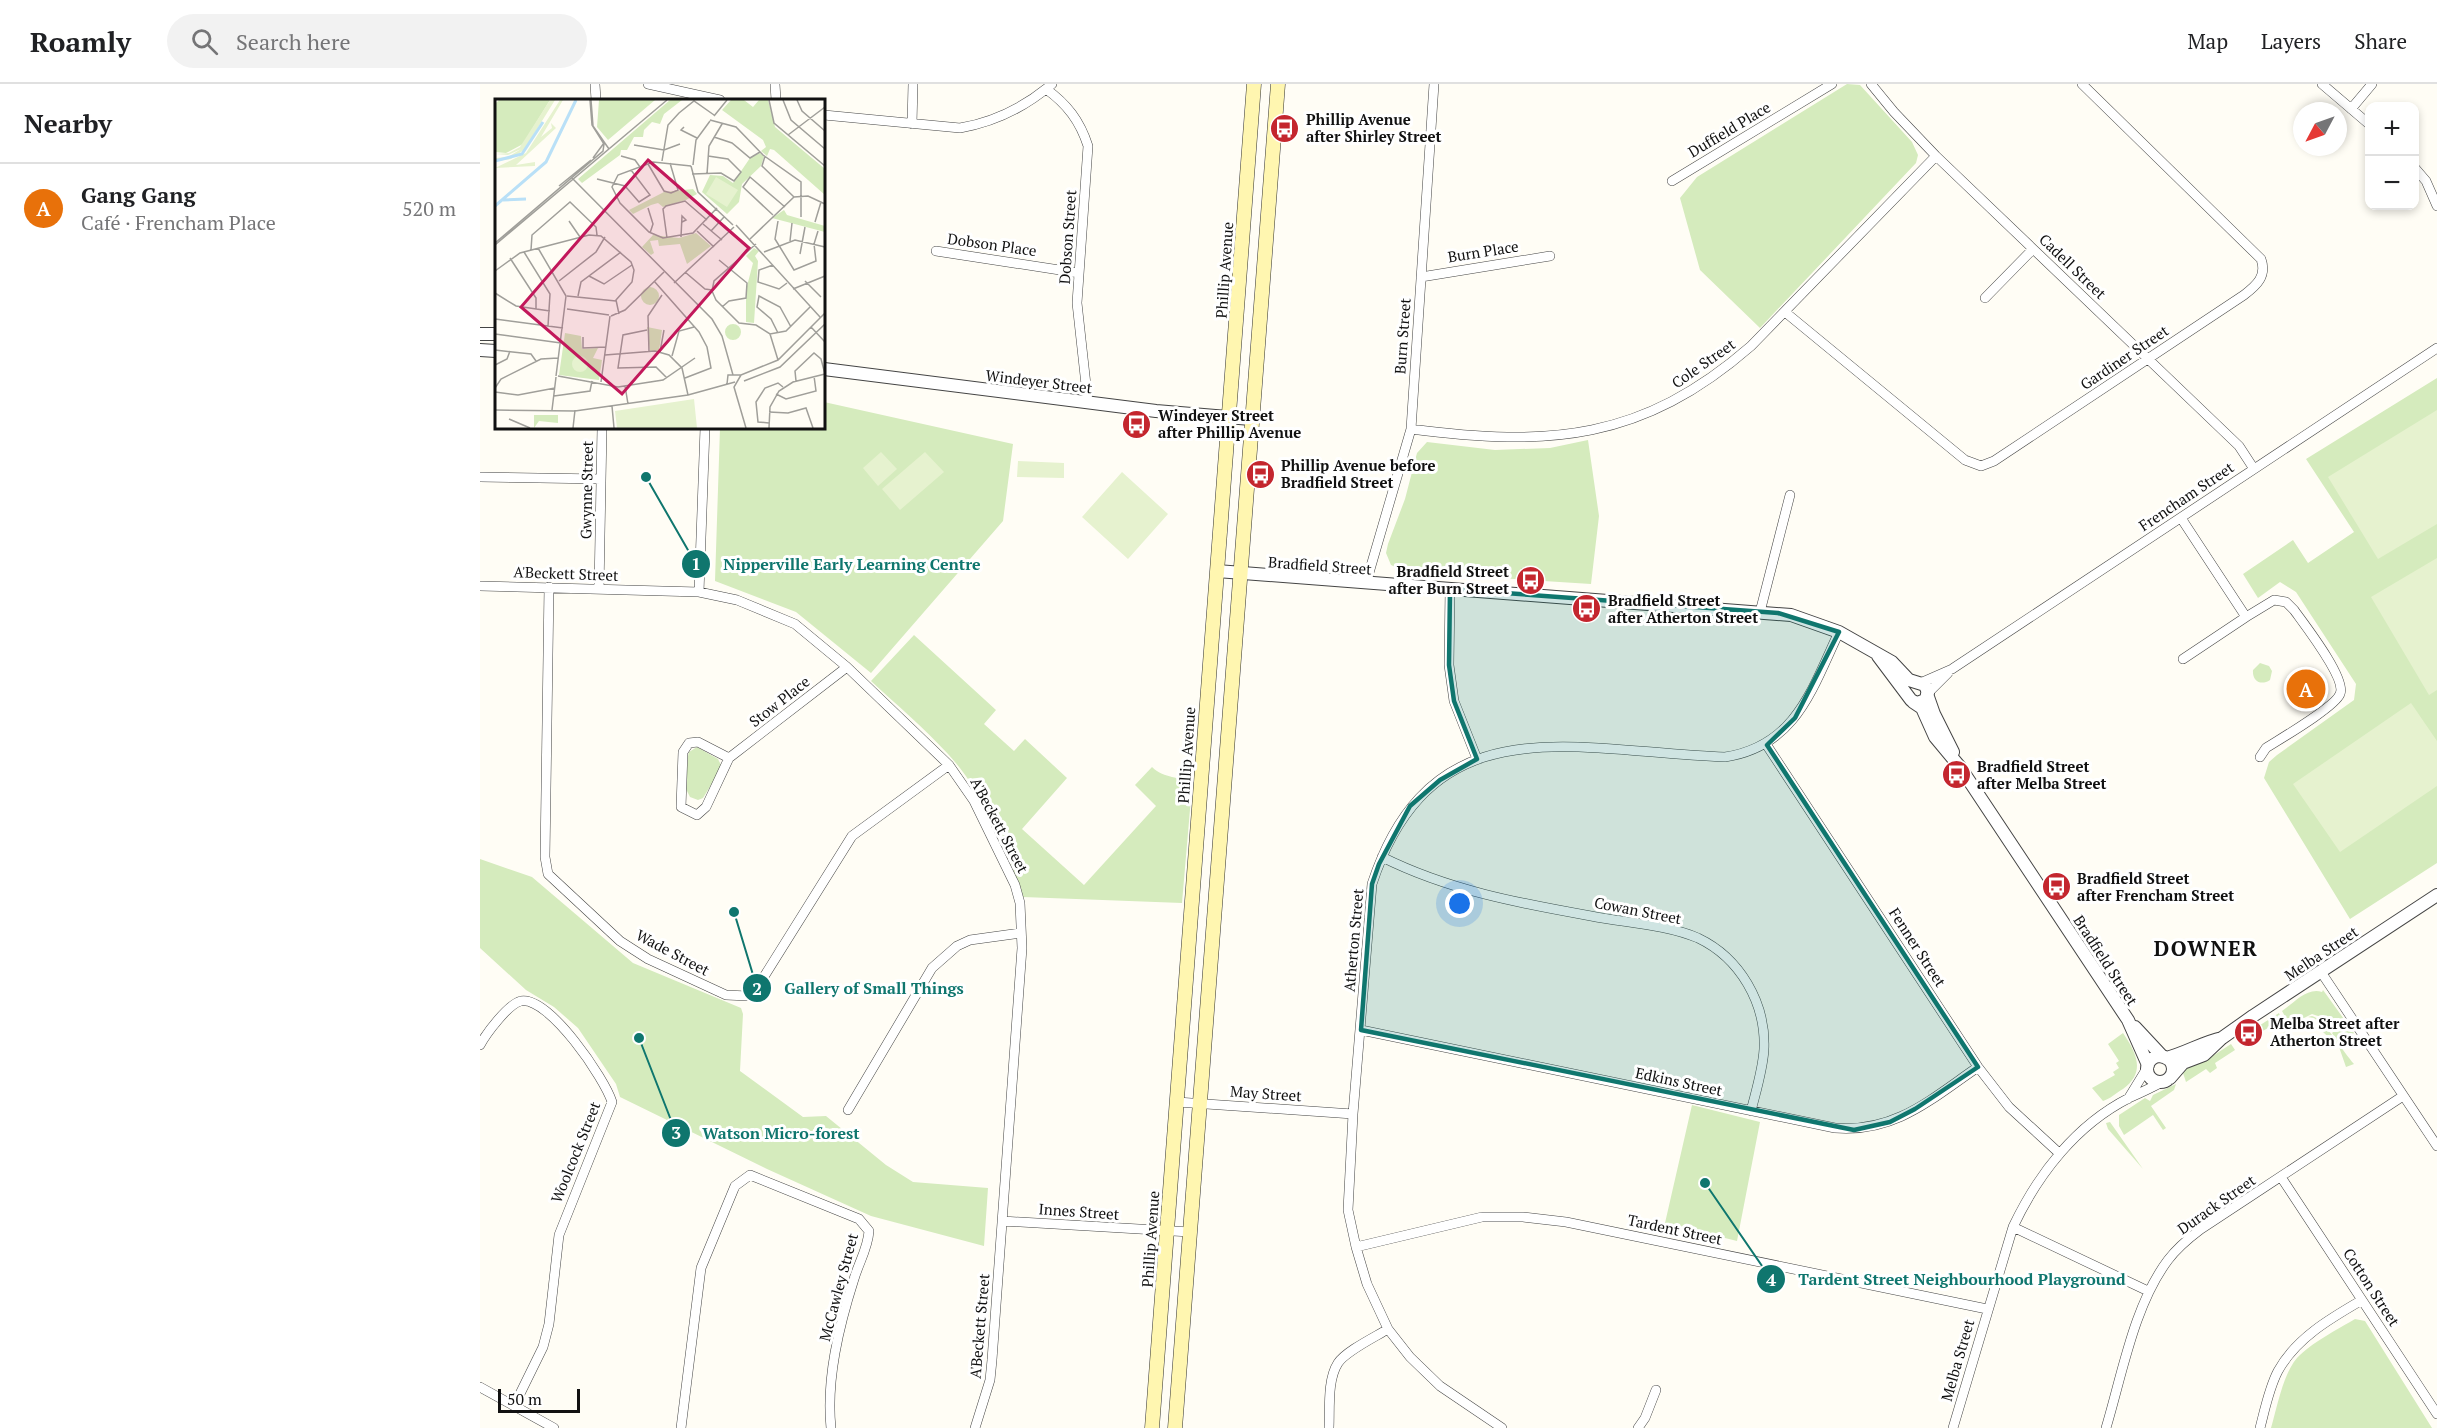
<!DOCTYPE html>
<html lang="en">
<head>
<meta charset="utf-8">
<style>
	:root { --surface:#fff; --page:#f2f2f2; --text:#202124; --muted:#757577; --line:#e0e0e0; --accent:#c4262e }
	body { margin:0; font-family:"PT Serif",serif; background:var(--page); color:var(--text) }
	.controls { position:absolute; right:18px; top:18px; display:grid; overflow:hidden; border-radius:12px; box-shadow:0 3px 9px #0003 }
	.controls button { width:54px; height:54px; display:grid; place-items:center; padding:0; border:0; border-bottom:2px solid var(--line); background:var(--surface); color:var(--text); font:30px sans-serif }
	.compass { position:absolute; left:1813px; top:18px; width:54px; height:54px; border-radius:50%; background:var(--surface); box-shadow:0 3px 9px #0003; rotate:229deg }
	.scale { position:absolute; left:18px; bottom:15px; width:82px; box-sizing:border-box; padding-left:6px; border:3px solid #111; border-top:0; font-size:16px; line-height:21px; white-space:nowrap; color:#111; -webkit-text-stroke:4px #fff; paint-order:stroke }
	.you { position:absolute; left:980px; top:820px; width:21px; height:21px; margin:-15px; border:4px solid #fff; border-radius:50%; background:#1a73e8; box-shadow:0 0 0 9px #1a73e833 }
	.badge { display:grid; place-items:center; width:39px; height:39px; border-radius:50%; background:var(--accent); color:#fff; font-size:20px; font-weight:700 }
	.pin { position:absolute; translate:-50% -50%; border:3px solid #fff; box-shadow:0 2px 6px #0006 }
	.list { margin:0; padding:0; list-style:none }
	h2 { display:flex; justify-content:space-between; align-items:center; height:78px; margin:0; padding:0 24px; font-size:26px }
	h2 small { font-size:20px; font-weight:400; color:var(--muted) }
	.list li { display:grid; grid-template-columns:39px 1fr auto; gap:18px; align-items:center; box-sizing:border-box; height:90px; padding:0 24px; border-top:2px solid var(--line) }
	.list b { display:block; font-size:22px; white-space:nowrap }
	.list p { margin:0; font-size:20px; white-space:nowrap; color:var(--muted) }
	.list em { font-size:20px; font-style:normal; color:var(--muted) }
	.icon { flex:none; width:33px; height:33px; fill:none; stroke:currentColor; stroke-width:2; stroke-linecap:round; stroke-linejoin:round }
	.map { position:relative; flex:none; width:1957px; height:1344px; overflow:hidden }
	header { display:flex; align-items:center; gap:36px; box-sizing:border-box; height:84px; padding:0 30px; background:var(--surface); border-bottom:2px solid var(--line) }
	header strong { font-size:28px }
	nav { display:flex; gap:33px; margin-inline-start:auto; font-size:21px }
	.search { width:420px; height:54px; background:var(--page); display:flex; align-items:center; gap:15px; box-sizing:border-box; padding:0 21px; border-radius:33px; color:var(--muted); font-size:22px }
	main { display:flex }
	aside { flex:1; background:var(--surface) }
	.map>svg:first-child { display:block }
	.green { fill:#d5ebbd }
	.pitch { fill:#e6f2cf }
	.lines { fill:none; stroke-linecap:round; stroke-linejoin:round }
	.minor-casing { stroke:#444; stroke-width:10 }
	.tertiary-casing { stroke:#444; stroke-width:14 }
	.secondary-casing { stroke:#333; stroke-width:15 }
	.minor { stroke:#fff; stroke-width:9 }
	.tertiary { stroke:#fff; stroke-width:12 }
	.secondary { stroke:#fff6b0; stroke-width:14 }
	.marked { fill:#0f766e; fill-opacity:0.2; stroke:#0f766e; stroke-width:4.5; stroke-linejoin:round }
	.labels { text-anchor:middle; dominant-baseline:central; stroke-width:6; stroke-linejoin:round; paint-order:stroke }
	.poi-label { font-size:15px; font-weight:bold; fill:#111; stroke:#fff; text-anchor:start }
	.street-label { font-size:15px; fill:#111; stroke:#fff }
	.district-label { font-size:21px; font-weight:bold; letter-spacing:1.5px; fill:#111; stroke:#fff }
	.inset-river { fill:none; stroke:#b9e0f7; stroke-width:3 }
	.inset-road { fill:none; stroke:#a09f9a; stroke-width:1.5 }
	.view { fill:#c2185b; fill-opacity:0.15; stroke:#c2185b; stroke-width:3 }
	.inset-edge { fill:none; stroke:#111; stroke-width:3 }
	.leader { fill:none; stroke:#0f766e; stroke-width:2 }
	.callout-dot { fill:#0f766e; stroke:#fff; stroke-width:2 }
	.mark-label { font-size:18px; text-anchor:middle; font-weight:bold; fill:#fff }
	.callout-label { font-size:16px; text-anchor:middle; font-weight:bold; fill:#0f766e; stroke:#fff; stroke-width:6; stroke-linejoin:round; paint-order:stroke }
</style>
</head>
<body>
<header>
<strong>Roamly</strong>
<div class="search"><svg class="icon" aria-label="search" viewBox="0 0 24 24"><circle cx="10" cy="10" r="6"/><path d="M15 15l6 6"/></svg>Search here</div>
<nav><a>Map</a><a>Layers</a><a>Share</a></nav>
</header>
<main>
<aside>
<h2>Nearby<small></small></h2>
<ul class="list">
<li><span class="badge" style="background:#e8710a">A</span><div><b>Gang Gang</b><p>Café · Frencham Place</p></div><em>520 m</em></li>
</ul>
</aside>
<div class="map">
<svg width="1957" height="1344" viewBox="0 0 1957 1344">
	<rect width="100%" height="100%" fill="#fffdf5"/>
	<path class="green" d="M1367,0L1380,1L1432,58L1438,71L1436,79L1280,244L1220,186L1200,114L1217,93Z
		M1957,294V779L1870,835L1784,694L1789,678L1797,671L1874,616L1876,600L1816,508L1800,498L1778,514L1763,490L1813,456L1828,479L1874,448L1826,375Z
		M344,318L533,360L523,437L391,589L316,528L235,497L240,344H344Z
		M1108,356L1119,432L1111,500L926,488L911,481L906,469L908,460L925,415L937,369L947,358L1015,366L1070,364Z
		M434,551L516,626L504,640L534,667L545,655L587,694L542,745L604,801L676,722L655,701L672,683C685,696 699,690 712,702L702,819L543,813C527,764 504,709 468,670C444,644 417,621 391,597Z
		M1780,579L1789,582L1792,587L1790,596C1781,602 1772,597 1773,586Z
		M217,663L238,675L242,683L223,714L218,716L210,713L206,705L208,672L209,668Z
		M0,775L52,793L153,879L261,924L263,930L260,987L323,1033L346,1032L406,1081L433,1098L508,1104L504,1162L391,1132L287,1085L140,1013L136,1000L98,944L74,923L46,906L0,864Z
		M1843,906L1874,949L1866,954L1863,965L1852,949L1859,943L1857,939H1852L1851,946L1841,933L1832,930L1810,941L1802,927C1814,919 1827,903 1842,908Z
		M1799,929L1810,960L1808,961L1800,937L1762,959L1760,954Z
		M1832,932C1843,934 1864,969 1874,980L1866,983L1859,963L1843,948L1846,944L1834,934L1828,933Z
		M1643,949C1658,971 1665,989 1643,1005C1636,1009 1630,1015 1623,1017L1612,1004L1635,991L1633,988L1639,984L1636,979L1639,977L1628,960Z
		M1751,960L1755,966L1735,979L1737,984L1730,989L1726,985L1706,998L1703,989L1708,983L1725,977Z
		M1696,1000L1694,1006L1671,1022L1686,1044L1683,1046L1673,1031L1644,1051L1639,1042V1031L1665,1014L1670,1017L1673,1011Z
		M1212,1021L1280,1038L1257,1157L1185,1139Z
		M1630,1038L1663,1085L1628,1045L1626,1039Z
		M1875,1235L1885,1237L1952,1344H1791C1797,1324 1803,1290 1817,1274C1831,1259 1858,1245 1875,1235Z"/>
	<path class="pitch" d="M1957,326V440L1898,475L1848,393Z
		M401,368L417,385L398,402L383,384Z
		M445,368L464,388L420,426L402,405Z
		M538,377L584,379V394L537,393Z
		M642,388L688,430L648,475L602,433Z
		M1957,474V606L1949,611L1891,513Z
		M1931,619L1957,657V702L1860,768L1813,700Z"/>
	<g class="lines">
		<defs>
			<path id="minor" d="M115,0L116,16
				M168,0L240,16
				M295,0L296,16
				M1391,0L1414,28L1456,72L1759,362L1774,385
				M1842,0L1890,41
				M566,5C587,20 600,37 608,62L597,219L608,319
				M1871,25L1892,0
				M344,31L480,44C515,38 545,23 572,0
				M432,40L433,0
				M1934,83L1946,97L1957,122
				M1192,97L1352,0
				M456,167L599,189
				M941,193L1070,172
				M1505,214L1553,165
				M1305,228L1485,376L1501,382L1514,377L1764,211C1777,201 1787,192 1781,175L1602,0
				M931,345C1069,363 1162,357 1271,262L1456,72
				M0,393L121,395
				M1701,434L1766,533L1794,516L1806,518L1814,526C1824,540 1867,595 1860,610C1855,623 1800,655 1786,664L1780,673
				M886,499L931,345L954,0
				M0,502L219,508L257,516L315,540L367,583L469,681L494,717L535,801L540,819L542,864L512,1276L510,1296L495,1344
				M69,503L65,773L68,790L140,857L168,875L246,911L268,912L275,907L372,752L469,681
				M119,505L122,344
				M970,505L969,581L974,617L997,675
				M219,508L225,344
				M1280,528L1310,411
				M1703,575L1766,533
				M1440,599L1472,585L1957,264
				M1448,609L1468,589
				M1286,660L1498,983L1529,1023L1579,1069
				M249,674L218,658L209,659L203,668L201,723L217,731L226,723L249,674L367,583
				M902,773C968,806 1038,819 1111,832C1146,839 1185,840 1218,854C1260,874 1286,919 1284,965C1283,985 1276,1007 1271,1027
				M1841,888L1957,1062
				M881,946L1355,1044C1415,1049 1451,1015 1498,983
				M0,961C6,950 28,920 41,917C69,912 125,995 132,1018L79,1151L69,1240L63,1263L34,1322
				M1648,1015L1667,984
				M697,1018L873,1030
				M368,1026L452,884L477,862L490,856L541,849
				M1801,1093L1957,1330
				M522,1137L710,1148
				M1533,1143L1668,1207
				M876,1163L1002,1133H1043L1086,1138L1507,1225
				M0,1303L74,1344
				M201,1344L221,1184L255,1102L270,1091L379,1135L389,1147C388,1164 379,1178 374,1195C359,1242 346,1295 351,1344
				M849,1344C850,1325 847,1296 858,1279C866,1267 895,1253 908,1245
				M1022,1344L960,1302L930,1273L908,1245L887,1200L876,1163L868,1126L873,1030L892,800C952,617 1096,668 1245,673C1316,662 1332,605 1359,548
				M1158,1344L1165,1334L1176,1306
				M1473,1344L1533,1143C1558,1090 1596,1041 1649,1014C1660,1009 1671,1004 1682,998
				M1626,1344C1642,1291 1654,1221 1688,1176C1697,1164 1709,1154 1721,1145L1923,1012
				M1780,1344C1785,1325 1789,1304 1798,1287C1816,1254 1851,1234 1882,1216"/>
			<path id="tertiary" d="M0,250H16
				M0,266L16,267
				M344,285L676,327L771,335
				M737,487L1311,531L1359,548L1412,578L1429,596L1445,601L1448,609L1445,616L1437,619L1431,616L1398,572
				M1447,610L1454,630L1473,668
				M1433,618L1442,624L1455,653L1480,683L1648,936L1668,981
				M1655,943L1683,973
				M1667 985a13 13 0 1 1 26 0a13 13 0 1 1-26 0Z
				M1686,974C1706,969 1723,958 1742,954
				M1690,994L1703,979L1724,971L1742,954L1773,932L1957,811"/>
			<path id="secondary" d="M672,1344L774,0
				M695,1344L798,0"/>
		</defs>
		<use href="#minor" class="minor-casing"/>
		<use href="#tertiary" class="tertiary-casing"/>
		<use href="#secondary" class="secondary-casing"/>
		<use href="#minor" class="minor"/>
		<use href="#tertiary" class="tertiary"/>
		<use href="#secondary" class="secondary"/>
	</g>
	<path class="marked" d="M970,505L1298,529L1359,548L1315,634L1287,661L1498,983L1435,1025L1410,1038L1374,1046L881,946L892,800L899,780L930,722L960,696L997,675L974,617L969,581Z"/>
	<defs>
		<symbol id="bus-disc" viewBox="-11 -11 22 22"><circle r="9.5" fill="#c4262e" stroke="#fff"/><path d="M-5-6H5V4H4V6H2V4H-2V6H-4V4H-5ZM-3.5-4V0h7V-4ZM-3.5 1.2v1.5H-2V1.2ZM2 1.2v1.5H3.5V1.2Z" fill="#fff"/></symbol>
	</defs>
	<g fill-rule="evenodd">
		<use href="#bus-disc" x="788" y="28" width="33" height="33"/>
		<use href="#bus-disc" x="640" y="324" width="33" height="33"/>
		<use href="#bus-disc" x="764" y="374" width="33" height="33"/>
		<use href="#bus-disc" x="1034" y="480" width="33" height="33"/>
		<use href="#bus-disc" x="1090" y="508" width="33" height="33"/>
		<use href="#bus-disc" x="1460" y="674" width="33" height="33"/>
		<use href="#bus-disc" x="1560" y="786" width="33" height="33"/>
		<use href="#bus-disc" x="1752" y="932" width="33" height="33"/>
	</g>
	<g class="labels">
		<g class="poi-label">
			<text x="826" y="35">Phillip Avenue<tspan x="826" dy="17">after Shirley Street</tspan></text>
			<text x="678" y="331">Windeyer Street<tspan x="678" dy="17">after Phillip Avenue</tspan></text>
			<text x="801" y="381">Phillip Avenue before<tspan x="801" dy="17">Bradfield Street</tspan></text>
			<text x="1029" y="487" text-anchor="end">Bradfield Street<tspan x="1029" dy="17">after Burn Street</tspan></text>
			<text x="1128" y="516">Bradfield Street<tspan x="1128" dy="17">after Atherton Street</tspan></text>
			<text x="1497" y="682">Bradfield Street<tspan x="1497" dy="17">after Melba Street</tspan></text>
			<text x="1597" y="794">Bradfield Street<tspan x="1597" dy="17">after Frencham Street</tspan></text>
			<text x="1790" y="939">Melba Street after<tspan x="1790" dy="17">Atherton Street</tspan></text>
		</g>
		<g class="street-label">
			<text transform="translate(1249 45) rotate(-31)">Duffield Place</text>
			<text transform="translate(587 153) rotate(-86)">Dobson Street</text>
			<text transform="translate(512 160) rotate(8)">Dobson Place</text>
			<text transform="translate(1003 167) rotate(-9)">Burn Place</text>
			<text transform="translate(1593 182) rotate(44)">Cadell Street</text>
			<text transform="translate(744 186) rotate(-86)">Phillip Avenue</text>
			<text transform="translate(922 252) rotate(-86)">Burn Street</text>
			<text transform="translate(1644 273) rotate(-34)">Gardiner Street</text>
			<text transform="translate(1223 279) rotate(-35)">Cole Street</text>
			<text transform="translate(559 297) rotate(7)">Windeyer Street</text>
			<text transform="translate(106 406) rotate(-89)">Gwynne Street</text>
			<text transform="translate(1706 412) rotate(-34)">Frencham Street</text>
			<text transform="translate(840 481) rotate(4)">Bradfield Street</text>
			<text transform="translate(86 489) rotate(2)">A'Beckett Street</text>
			<text transform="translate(299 617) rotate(-38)">Stow Place</text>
			<text transform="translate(706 671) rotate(-86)">Phillip Avenue</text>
			<text transform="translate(520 741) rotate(62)">A'Beckett Street</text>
			<text transform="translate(1158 826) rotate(11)">Cowan Street</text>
			<text transform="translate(873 856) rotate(-85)">Atherton Street</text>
			<text transform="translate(1438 863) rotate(57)">Fenner Street</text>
			<text transform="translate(193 868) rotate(28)">Wade Street</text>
			<text transform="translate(1841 869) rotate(-34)">Melba Street</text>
			<text transform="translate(1626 876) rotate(57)">Bradfield Street</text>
			<text transform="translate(1199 997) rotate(12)">Edkins Street</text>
			<text transform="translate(786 1009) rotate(4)">May Street</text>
			<text transform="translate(95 1068) rotate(-68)">Woolcock Street</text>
			<text transform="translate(1736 1120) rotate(-35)">Durack Street</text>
			<text transform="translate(599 1127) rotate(4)">Innes Street</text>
			<text transform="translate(1195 1145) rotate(12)">Tardent Street</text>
			<text transform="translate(670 1155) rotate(-86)">Phillip Avenue</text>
			<text transform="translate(358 1203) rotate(-75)">McCawley Street</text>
			<text transform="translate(1892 1203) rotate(57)">Cotton Street</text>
			<text transform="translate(499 1242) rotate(-85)">A'Beckett Street</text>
			<text transform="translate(1477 1276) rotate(-74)">Melba Street</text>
		</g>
		<g class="district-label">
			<text x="1726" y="864">DOWNER</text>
		</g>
	</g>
	<g transform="translate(15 15)">
		<rect width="330" height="330" fill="#fffdf5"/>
		<path d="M4,1H55L28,45L11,54L0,53V5ZM104,1H160L113,41L102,28ZM175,1H187L169,15L165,25L157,23L149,31L148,38H139L132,51H126L125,56L87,84L83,80ZM236,1H249L258,8L264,1H273L280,28L330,70V96L279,51L275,50L272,57L266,52L271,48L268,41L227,11ZM265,54L269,57L266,67L247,85L244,103L232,115L207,93L215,76L228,77L238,84L255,59ZM198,90L202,95L191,101L168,108L163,104L156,106L138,115L134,111L169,93ZM289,111L292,116L330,127V133L277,119ZM201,134L216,147L192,165L185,145L164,147L163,141L155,142L159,154L156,156L147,148L158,136L184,139ZM259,149L264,152L260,157L263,162L259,224L251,223V191L258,164L251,157ZM146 197a9 9 0 1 1 18 0a9 9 0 1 1-18 0ZM230 233a8 8 0 1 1 16 0a8 8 0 1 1-16 0ZM152,228L167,231L164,252H155ZM70,234L86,237L87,250L103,249L98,259L107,261L104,281L64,276ZM39,316H63V324L44,322L39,329Z" fill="#d5ebbd"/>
		<path d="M55,1H60L29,51L16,60L0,62V59L13,58L26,50L13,56L0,55L14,54L25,48ZM65,1H68L46,38L57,29L56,24L61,29L21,66L40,63V67L0,69L31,54ZM221,78L243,91L232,108L211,95ZM77 265a8 8 0 1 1 16 0a8 8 0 1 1-16 0ZM199,300L202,329H122L120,312Z" fill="#e6f2cf"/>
		<path class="inset-river" d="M0,62L27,55L48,23M8,101L31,100M0,107L51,63L81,1"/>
		<path class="inset-road" d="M96,1L98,27L114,50M274,1L279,24L330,67M288,1L296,21L330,50M302,1L307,12L330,32M219,17L232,1M215,21L241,28L268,56L306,83V118M189,28L186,31L202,39M293,36L330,8M219,38L237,44L255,59L265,53M139,46L169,51L185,45M126,57L140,61L145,68M270,57L267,67L299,98M98,59L109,44M167,62L173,26L184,14L199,2L219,16M153,65L169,92L176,94L183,91L175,64M198,66L201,41L215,22M196,67L158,63L123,76L117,88L125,104L154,133L168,139L198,134L222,109M196,67L203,93L238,126M197,75L226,74L239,82L246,73L233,60L213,57M212,75L214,47L227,25M77,79L217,220L227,237L238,276M102,80L130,87L144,103L155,96L136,71M64,87L96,61M153,109L158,125L155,134M278,116L248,88L255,78L290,108M74,122L85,138M283,122L280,140L299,171L321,162L319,145L323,132M320,123L326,103M208,125L227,141M241,126L325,218M202,132L219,148M216,132L229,118M186,138L187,117L191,121L187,123M172,139L168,110L171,107L190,102L212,121M255,140L299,98L313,97L330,105M295,142L297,124M0,144L108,52L109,45L97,26L95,1M261,145L219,182L217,192L221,201L244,224L261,226L275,235L291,232L315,208M0,146L172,1M43,149L71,197L61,277M36,151L37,136L75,103L101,128L102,136M29,153L55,195L53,227M269,153L300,141L330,148M305,155L310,128M15,159L41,199V210M224,161L252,184L251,199L234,202L227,208M278,166L264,171L263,183L284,190L292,184M0,172L25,154L94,136L106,137L136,163L139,171L137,183L121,201L124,215M190,173L210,190L217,191M94,177L109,185L137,166M64,182L101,153L110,138M159,182L204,233L212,248L216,269L190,279M310,182L326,198M179,184L239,128M298,190L330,177M0,194L21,207L55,212M72,197L121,202M83,197L86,183L126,153M72,210L114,216M116,217L130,211L169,173M0,220L68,229M316,228L330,243M152,231L128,236L123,269L161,268L172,279M283,234L276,220L262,208L264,197L285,208L296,228M0,235L66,244M275,235L283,261M88,238V249L111,248M0,251L36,255L41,262M154,253L153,217L167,196M165,253L169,231M110,256L160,252L174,256L187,269L193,296M177,257L184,232L199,228M0,266L12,260L15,252M246,276L239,288L251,329M63,277L123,288L168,281L200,259M249,282L285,268L330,225M301,282L300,272L319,254L326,260L330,275M106,283L115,217M232,285L233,276H246L283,261L330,214M130,287L133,305M0,289L6,280L46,260L63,259M0,293L23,296L60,289M281,295L291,300L321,292L319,277M59,297L95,292L97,282M117,307L119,329M0,311L80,312L193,296L240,283M57,311L61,278M274,313L293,314L311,309L318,329M14,320L35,329M274,324L263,323L261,303L270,289L283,284L288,288M78,329L80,311M274,329L275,308L284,292L298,283L330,275"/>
		<path class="view" d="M153,61L254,149L127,295L26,208Z"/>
		<rect width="330" height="330" class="inset-edge"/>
	</g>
	<path class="leader" d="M166 393L216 480M254 828L277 904M159 954L196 1049M1225 1099L1291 1195"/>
	<g class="callout-dot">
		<circle cx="166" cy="393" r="6"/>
		<circle cx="254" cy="828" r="6"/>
		<circle cx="159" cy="954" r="6"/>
		<circle cx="1225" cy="1099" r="6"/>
		<circle cx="216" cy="480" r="15"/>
		<circle cx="277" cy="904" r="15"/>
		<circle cx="196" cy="1049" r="15"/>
		<circle cx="1291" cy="1195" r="15"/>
	</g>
	<g class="mark-label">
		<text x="216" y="486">1</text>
		<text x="277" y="911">2</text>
		<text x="196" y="1055">3</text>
		<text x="1291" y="1202">4</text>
	</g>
	<g class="callout-label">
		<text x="372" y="486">Nipperville Early Learning Centre</text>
		<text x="394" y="910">Gallery of Small Things</text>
		<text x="301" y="1055">Watson Micro-forest</text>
		<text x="1482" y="1201">Tardent Street Neighbourhood Playground</text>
	</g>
</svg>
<div class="controls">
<button>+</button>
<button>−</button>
</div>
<svg class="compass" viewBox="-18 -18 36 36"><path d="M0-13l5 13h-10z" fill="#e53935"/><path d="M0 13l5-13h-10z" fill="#757577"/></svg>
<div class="scale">50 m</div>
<div class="you"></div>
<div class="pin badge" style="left:1826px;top:605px;background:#e8710a">A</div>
</div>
</main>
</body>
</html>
